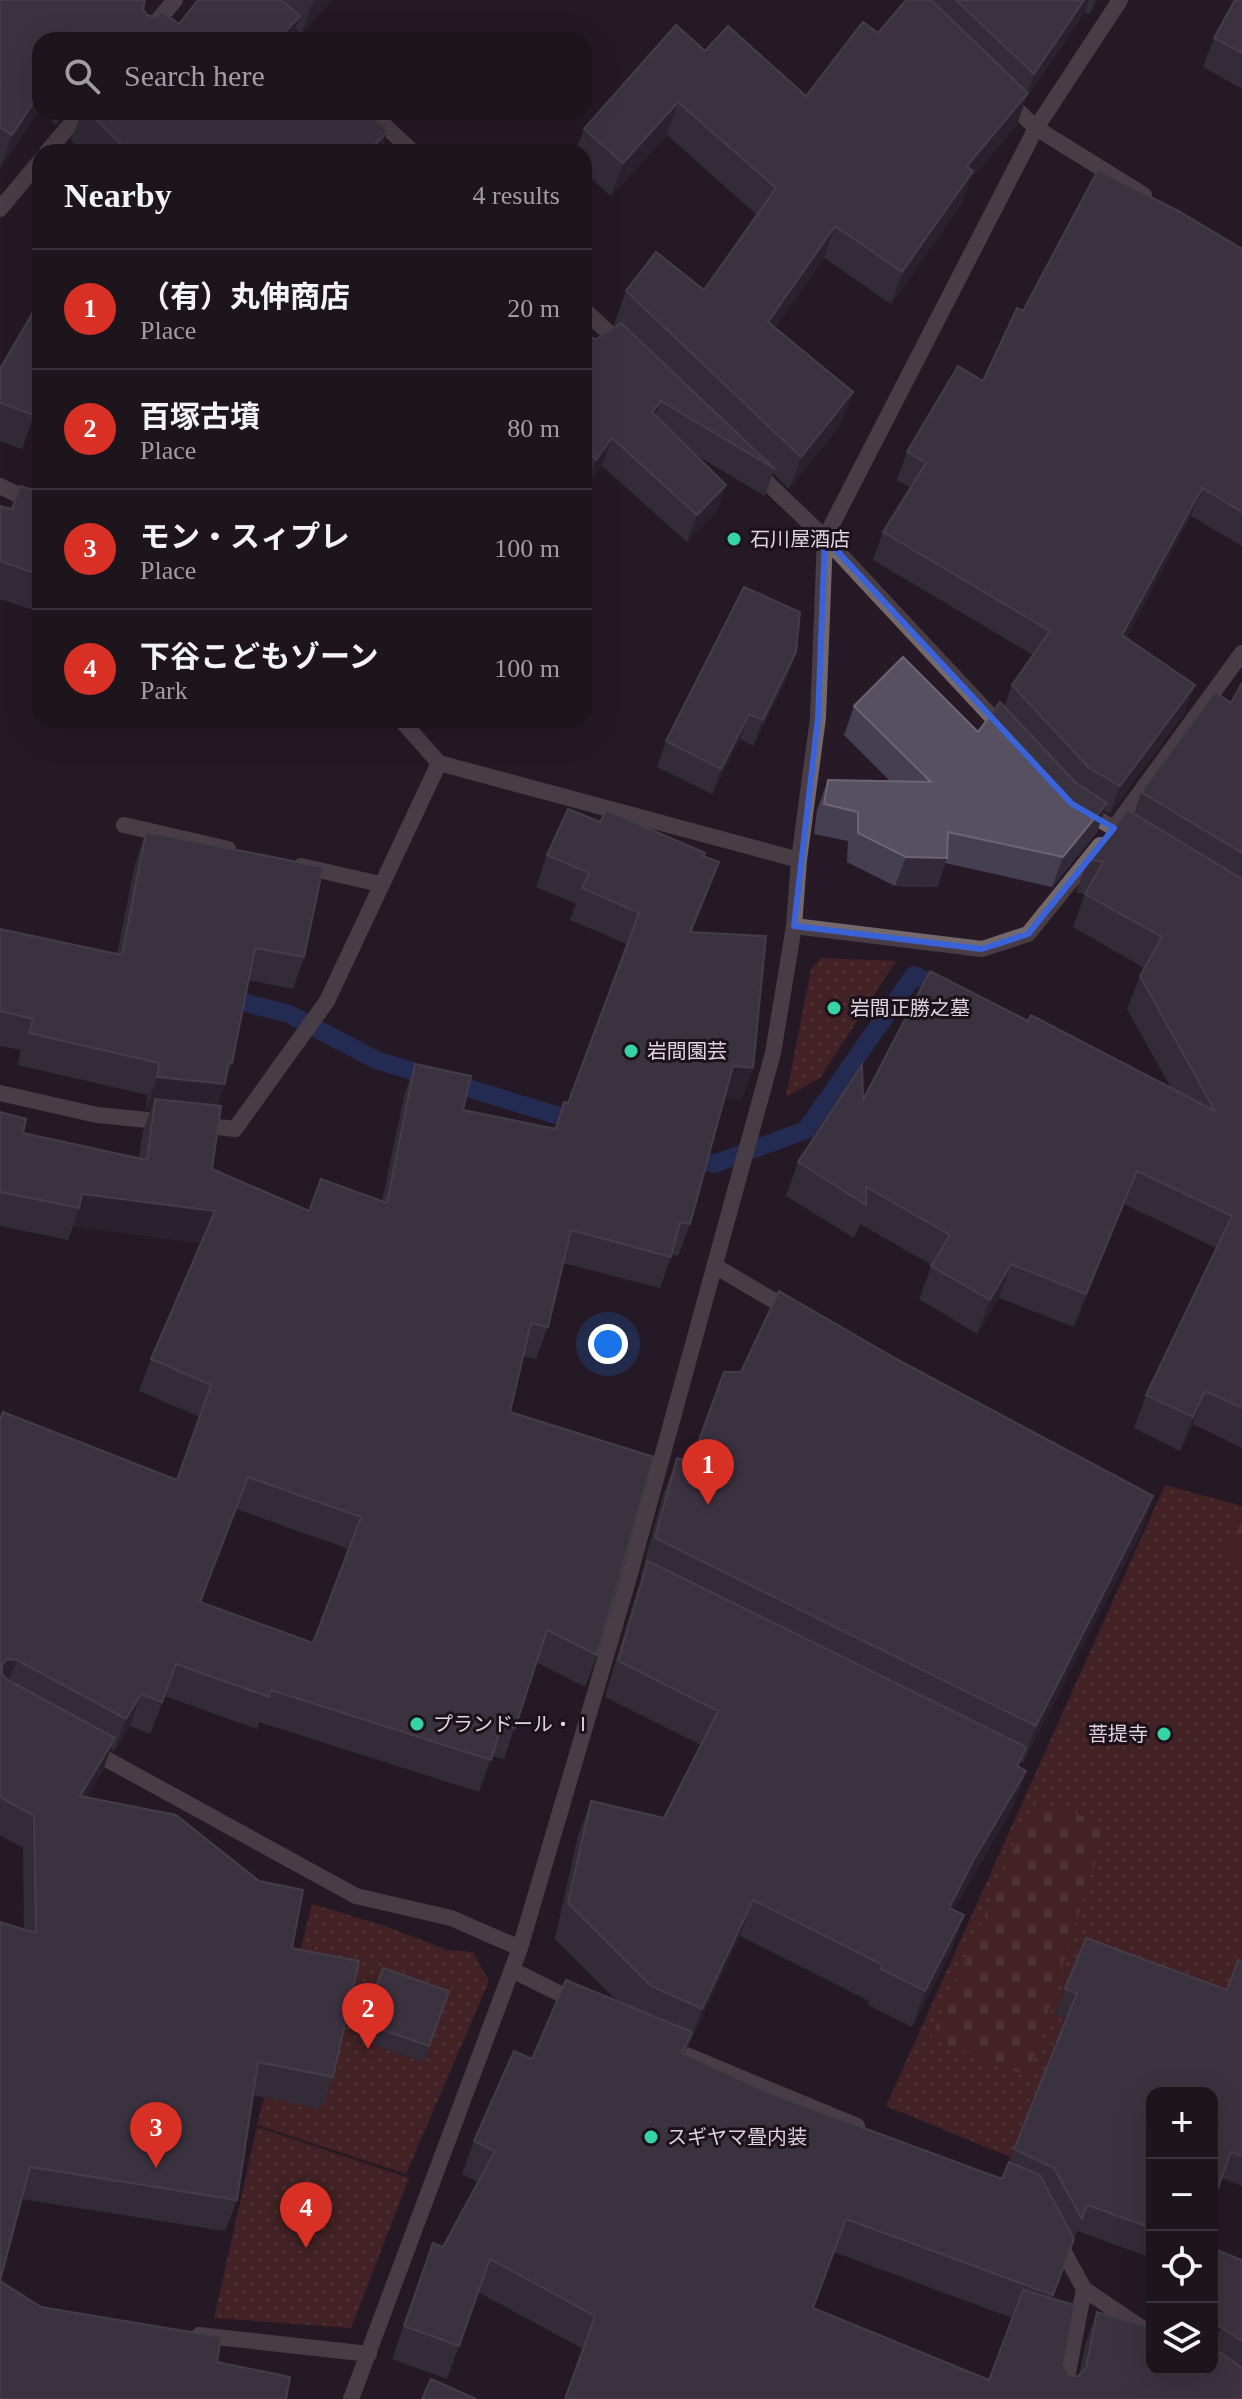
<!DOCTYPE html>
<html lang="en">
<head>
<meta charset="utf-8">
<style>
	:root { --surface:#1d141c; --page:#2a2129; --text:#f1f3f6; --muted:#a09ea3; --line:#3b333b; --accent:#d93025 }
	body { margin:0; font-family:"Times New Roman","Noto Sans JP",serif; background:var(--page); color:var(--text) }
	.controls { position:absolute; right:24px; bottom:24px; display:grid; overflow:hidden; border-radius:16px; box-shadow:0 8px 32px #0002 }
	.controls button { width:72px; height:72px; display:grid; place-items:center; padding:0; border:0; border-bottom:2px solid var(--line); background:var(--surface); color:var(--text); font:40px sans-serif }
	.you { position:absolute; left:608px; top:1344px; width:28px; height:28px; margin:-20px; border:6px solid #fff; border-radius:50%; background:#1a73e8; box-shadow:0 0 0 12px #1a73e833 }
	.badge { display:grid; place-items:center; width:52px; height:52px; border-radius:50%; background:var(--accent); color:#fff; font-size:26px; font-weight:700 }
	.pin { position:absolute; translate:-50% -66px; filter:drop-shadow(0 2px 4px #0008) }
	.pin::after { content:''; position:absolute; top:42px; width:28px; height:24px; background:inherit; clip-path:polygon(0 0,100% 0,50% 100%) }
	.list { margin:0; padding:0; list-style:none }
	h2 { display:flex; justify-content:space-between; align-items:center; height:104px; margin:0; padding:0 32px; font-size:34px }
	h2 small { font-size:26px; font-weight:400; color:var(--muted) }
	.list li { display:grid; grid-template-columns:52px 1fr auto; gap:24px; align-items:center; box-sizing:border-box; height:120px; padding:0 32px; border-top:2px solid var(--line) }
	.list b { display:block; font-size:30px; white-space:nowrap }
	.list p { margin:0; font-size:26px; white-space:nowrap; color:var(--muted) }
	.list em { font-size:26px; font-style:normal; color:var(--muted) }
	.icon { flex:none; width:44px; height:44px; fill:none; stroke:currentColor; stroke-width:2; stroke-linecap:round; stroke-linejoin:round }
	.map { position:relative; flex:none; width:1242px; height:2399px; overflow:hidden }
	.search { position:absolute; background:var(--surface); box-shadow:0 8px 32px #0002; left:32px; top:32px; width:560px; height:88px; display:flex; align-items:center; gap:20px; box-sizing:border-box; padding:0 28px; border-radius:24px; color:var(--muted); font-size:30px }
	.panel { position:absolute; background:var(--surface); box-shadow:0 8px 32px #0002; left:32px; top:144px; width:560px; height:584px; border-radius:24px }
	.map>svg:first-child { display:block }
	.green { fill:url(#green-dots) }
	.forest { fill:url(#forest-firs) }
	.cemetery { fill:url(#cemetery-stones) }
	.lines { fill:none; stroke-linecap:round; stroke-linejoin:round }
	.stream { stroke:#234189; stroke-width:18 }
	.service { stroke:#73696b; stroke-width:16 }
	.minor { stroke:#73696b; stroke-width:16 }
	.wall { fill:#454051; fill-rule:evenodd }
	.shaded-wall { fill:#322a39 }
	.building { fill:#565060; stroke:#6b6573; stroke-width:2; fill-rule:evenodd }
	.marked { fill:none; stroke:#3a62d9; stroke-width:6; stroke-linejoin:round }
	.poi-dot { fill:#35d4a7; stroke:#1d111c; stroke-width:3 }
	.labels { text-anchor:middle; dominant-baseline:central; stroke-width:6; stroke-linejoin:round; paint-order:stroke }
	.poi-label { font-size:20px; fill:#ded5dd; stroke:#1d111c; text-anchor:start }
</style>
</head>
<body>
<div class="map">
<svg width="1242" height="2399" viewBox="0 0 1242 2399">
	<defs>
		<pattern id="green-dots" width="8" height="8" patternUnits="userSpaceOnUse" patternTransform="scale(2)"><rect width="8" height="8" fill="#642d23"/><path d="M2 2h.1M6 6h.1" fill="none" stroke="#7a4b42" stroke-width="1.8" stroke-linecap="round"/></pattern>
		<pattern id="forest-firs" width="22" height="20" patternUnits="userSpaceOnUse" patternTransform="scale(2)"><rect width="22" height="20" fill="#642d23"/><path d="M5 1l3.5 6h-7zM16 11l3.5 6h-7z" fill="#7a4b42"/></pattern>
		<pattern id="cemetery-stones" width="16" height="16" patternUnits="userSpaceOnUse" patternTransform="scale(2)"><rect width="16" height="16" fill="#642d23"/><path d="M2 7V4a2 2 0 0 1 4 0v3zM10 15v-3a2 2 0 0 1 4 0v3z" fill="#7a4b42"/></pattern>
	</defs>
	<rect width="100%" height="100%" fill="#271a26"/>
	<path class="green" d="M821,958L896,961L820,1078L786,1097L811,969Z
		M1165,1485L1242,1506V2068L1159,2039L1044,2171L886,2106Z
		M312,1904L385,1926L447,1950L473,1952L489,1981L406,2174L257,2125Z
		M257,2127L409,2178L351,2328L214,2318Z"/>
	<path class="forest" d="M1239,1505L1242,1506V1562L1225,1551Z"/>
	<path class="cemetery" d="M1035,1800L1107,1824L1028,2076L931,2039Z"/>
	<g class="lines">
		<path class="stream" d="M223,997L289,1014L376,1060L579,1122
			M684,1155L714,1164L806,1130L914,975L947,991"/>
		<path class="service" d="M1036,128L1144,195
			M1114,828L1242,653"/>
		<path class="minor" d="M246,0L292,40
			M141,40L175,0
			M1006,99L1036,128
			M370,112L413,152
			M47,152L81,112
			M0,209L40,161
			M584,310L621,344
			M754,470L825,538L1004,730
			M0,486L40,506
			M401,720L439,763
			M1082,809L1130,838
			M124,825L228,849
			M301,866L380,884
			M794,926L982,949L1028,934L1100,845
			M0,1093L97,1115L168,1122
			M199,1125L235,1129L327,1001L439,763L799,860
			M715,1266L793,1312
			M88,1749L356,1896L451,1918L520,1948
			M512,1970L579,2003
			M686,2055L857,2126
			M1057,2239L1084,2289L1152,2335
			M199,2335L369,2354
			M351,2399L520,1948L628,1581L773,1053L794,926L799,860L818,718L825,538L1036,128L1120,0
			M1063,2399L1084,2289"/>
	</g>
	<path class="wall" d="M0,0L143,9L147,15L179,24L198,0H332L301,34L295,29L291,40H40V109L0,168Z
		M906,0H1098L1089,15L1085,12L1026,98L1017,125L970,180L962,203L891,304L824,258L775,327L853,392L841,424L789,489L773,473L765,496L696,455L726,485L716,512L687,542L602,466L586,487L584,485V328L586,336L596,339L617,326L614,324L626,291L704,290L757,215L667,135L611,196L584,172V152H575L584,129L705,51L806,96L878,33Z
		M1242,0V89L1203,67L1214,38Z
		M43,112H67L56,125Z
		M82,112H367L368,152H83L71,140Z
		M1242,249V546L1191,516L1126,638L1195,685L1184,713L1110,814L1104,811L1097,832L1052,887L945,863L937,887L895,886L847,862L848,841L814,834L817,810L828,780L890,781L844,735L854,706L978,732L1004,707L1012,685L1033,655L873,560L883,532L911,488L897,480L907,452L983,381L1023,311Z
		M0,369L40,399L22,449L0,441Z
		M40,492V612L0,599V506L12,509Z
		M796,652L787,678L753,746L740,739L712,794L657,767L666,741Z
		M1242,683V1448L1193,1424L1180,1451L1134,1428L1146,1395L1216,1248L1124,1204L1074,1327L999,1298L977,1334L919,1299L932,1265L860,1224L854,1238L786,1196L798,1162L863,1100L1028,1021L1171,1088L1127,1009L1140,976L1144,968L1073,927L1085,894L1076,892L1088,859L1134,814L1141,792L1231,703Z
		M600,822L719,862L692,932L753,1068L741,1100L724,1098L690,1224L678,1256L672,1254L660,1288L563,1263L548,1327L536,1359L523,1356L510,1412L597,1655L585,1687L536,1662L504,1759L492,1756L479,1792L259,1722L257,1729L165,1696L150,1734L130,1726L114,1751L111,1749L103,1770L86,1798L292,1948L333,2077L321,2109L253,2095L237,2200L225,2231L21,2199L0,2281V2399V1922L24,1929L23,1848L0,1835V1417L177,1480L200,1417L139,1391L151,1359L201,1243L73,1226L68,1240L0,1226V1112L23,1133L139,1158L143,1131L151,1109H146L148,1095L18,1065L21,1050L0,1046V929L117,954L135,864L146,832L304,957L293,989L249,980L232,1063L217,1105L212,1169L309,1211L382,1201L404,1096L415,1064L463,1110L554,1128L564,1102L568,1103L627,944L570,920L576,904L536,887L547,855ZM236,1509L349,1549L313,1643L201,1602Z
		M779,1291L900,1361L1153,1496L1140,1534L1023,1763L1020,1762L1019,1767L1026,1771L1013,1807L953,1910L964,1915L951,1951L912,2027L868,2005L869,2001L740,1936L684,2054L777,2096L1002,2179L1066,2019L1055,2015L1086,1938L1227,1990L1238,1960L1242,1961V2186L1222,2178L1212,2205V2093H1152V2258L1077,2231L1052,2298L1075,2305L1064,2365L1069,2375L1079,2376L1085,2345L1097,2312L1152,2328V2369H1212V2248L1242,2260V2399H565L583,2349L478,2292L447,2379L392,2359L433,2243L443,2247L478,2182L462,2174L474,2141L514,2051L532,2059L566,1980L618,2002L555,1939L578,1836L591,1801L664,1818L701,1745L605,1697L635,1597L642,1576L641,1575L663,1495L677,1458L691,1462L724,1372H741ZM834,2252L1012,2318L989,2380L813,2308Z
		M383,1968L449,1991L424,2062L358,2039Z"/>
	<path class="shaded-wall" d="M314,0H332L301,34Z
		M1084,0H1089L1085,12L1026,98L1017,125L970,180L962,203L891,304L902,272L967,166L1027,95L1034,74Z
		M1095,0H1098L1089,15Z
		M300,16L291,40H281L282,35Z
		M40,93V109L0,168L12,135Z
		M678,102L667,135L611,196L623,163Z
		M60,112H67L56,125Z
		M388,131L381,152H368Z
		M835,226L824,258L756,354L768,322Z
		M853,392L841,424L789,489L801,457Z
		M661,401L651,428L652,412Z
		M612,438L602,466L586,487L596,460Z
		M726,485L716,512L687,542L697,515Z
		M1202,488L1191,516L1112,663L1122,635Z
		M796,652L787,678L753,746L763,720Z
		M1195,685L1184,713L1110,814L1120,786Z
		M749,714L740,739L712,794L721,769Z
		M1107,803L1097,832L1052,887L1063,857Z
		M906,857L947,858L937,887L895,886Z
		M719,862L707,894L678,963L690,932Z
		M733,1066L753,1068L741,1100L721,1098Z
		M157,1077L225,1084L213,1116L155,1099L151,1109H146Z
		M1137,1171L1124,1204L1074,1327L1086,1294Z
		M82,1194L215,1211L204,1243L73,1226L79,1208Z
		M1011,1264L999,1298L977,1334L990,1300Z
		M1205,1391L1193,1424L1180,1451L1193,1417Z
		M1153,1496L1140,1534L1023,1763L1036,1726Z
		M7,1659L17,1660L5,1691H0L2,1665Z
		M141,1694L130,1726L114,1751L126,1719Z
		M115,1738L103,1770L68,1828L80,1796Z
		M1026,1771L1013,1807L960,1897L936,1944L949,1908L973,1861Z
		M753,1900L740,1936L689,2045L702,2009Z
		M964,1915L951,1951L912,2027L925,1991Z
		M1212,2326L1221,2327L1212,2352Z"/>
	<path class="building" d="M0,0H145L143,9L147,15L156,17L162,12L179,24L198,0H281L300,16L282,35L288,40H40V93L12,135L0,127Z
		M906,0H931L1028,93L967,166L973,171L902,272L835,226L768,322L853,392L801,457L626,291L656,252L704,290L776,188L678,102L623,163L584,129L676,25L705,51L728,26L806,96L863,22L878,33Z
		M956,0H1084L1034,74Z
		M1235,0H1242V53L1214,38Z
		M89,112H367L388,131L368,152H126L127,150Z
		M1098,170L1180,212L1242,249V512L1202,488L1122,635L1195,685L1120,786L1089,768L1012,685L1050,631L883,532L926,463L907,452L958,366L983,381L1017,308L1023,311Z
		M40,300V399L34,415L0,403V369Z
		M621,323L775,469L661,401L652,412L726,485L697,515L612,438L596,460L584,448V328L586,336L596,339Z
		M20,486L40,492V575L0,561V506L12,509Z
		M744,587L800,612L796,652L763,720L749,714L721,769L666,741Z
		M903,657L978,732L1000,702L1075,782L1107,803L1063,857L948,832L947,858L906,857L858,833V812L824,804L828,780L931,782L854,706Z
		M1242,683V853L1141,792L1215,692L1231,703Z
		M568,809L600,822L606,810L705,853L703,856L719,862L690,932L766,936L753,1068L733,1066L690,1224L680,1222L671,1257L571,1230L548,1327L531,1323L510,1412L654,1457L597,1655L547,1630L515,1728L502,1723L491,1760L271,1690L269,1697L176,1664L162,1702L141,1694L126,1719L17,1660L7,1659L2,1665V1674L6,1679L115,1738L80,1796L176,1815L259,1881L303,1890L292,1948L359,1961L333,2077L258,2062L237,2200L30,2167L0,2281L41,2307L221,2337L217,2362L290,2377L286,2399H0V1922L36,1933L34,1816L0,1797V1417H1L3,1412L177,1480L211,1385L151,1359L215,1211L82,1194L79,1208L0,1192V1112L26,1119L23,1133L147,1160L155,1099L221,1106L212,1169L309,1211L321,1179L387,1203L415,1064L471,1076L463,1110L556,1129L564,1102L568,1103L639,913L582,888L589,873L547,855ZM248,1477L361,1517L313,1643L200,1602Z
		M1128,810L1242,879V1408L1205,1391L1193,1417L1146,1395L1232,1216L1137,1171L1086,1294L1011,1264L990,1300L931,1266L950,1235L866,1187V1205L798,1162L862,1065L863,1100L930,971L1028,1021L1031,1015L1215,1111L1140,976L1162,937L1085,894L1103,862L1088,859Z
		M146,832L323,867L304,957L255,948L232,1063L228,1062L225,1084L157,1077L159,1063L29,1033L33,1019L0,1011V929L122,955Z
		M779,1291L900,1361L1153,1496L1036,1726L655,1538L677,1458L691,1462L724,1372H741Z
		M648,1561L1026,1747L1017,1766L1026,1771L973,1861L949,1908L964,1915L925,1991L881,1969L883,1965L753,1900L702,2009L651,1986L568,1903L591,1801L664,1818L718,1711L618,1661Z
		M1086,1938L1227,1990L1238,1960L1242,1961V2156L1231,2152L1212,2204V2093H1152V2228L1087,2205L1082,2219L1054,2168L1014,2149L1077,1993L1065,1989Z
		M383,1968L449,1991L429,2046L363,2023Z
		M566,1980L692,2032L682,2053L777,2096L1002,2179L1009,2162L1040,2175L1074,2239L1053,2295L846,2219L813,2308L989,2380L1023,2290L1075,2305L1064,2365L1069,2375L1078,2376L1086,2368L1097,2312L1152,2328V2369H1212V2347L1242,2368V2399H565L595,2316L490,2259L459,2346L404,2326L433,2243L443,2247L495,2151L474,2141L514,2051L532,2059Z
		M1212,2248L1242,2260V2341L1221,2327L1212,2326Z
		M431,2379L476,2399H422Z"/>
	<path d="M0 0H1242V2399H0ZM825,538L1072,804L1114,828L1028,934L982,949L794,926L818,718Z" fill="#271a26" fill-opacity=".55" fill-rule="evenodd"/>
	<path class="marked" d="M825,538L1072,804L1114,828L1028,934L982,949L794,926L818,718Z"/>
	<g class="poi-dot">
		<circle cx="734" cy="539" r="8"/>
		<circle cx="834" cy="1008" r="8"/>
		<circle cx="631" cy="1051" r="8"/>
		<circle cx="417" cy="1724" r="8"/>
		<circle cx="1164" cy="1734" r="8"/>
		<circle cx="651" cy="2137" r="8"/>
	</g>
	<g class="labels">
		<g class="poi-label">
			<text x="750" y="539">石川屋酒店</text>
			<text x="850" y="1008">岩間正勝之墓</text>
			<text x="647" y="1051">岩間園芸</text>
			<text x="433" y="1724">プランドール・Ⅰ</text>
			<text x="1148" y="1734" text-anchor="end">菩提寺</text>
			<text x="667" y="2137">スギヤマ畳内装</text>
		</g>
	</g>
</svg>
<div class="controls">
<button>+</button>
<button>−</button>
<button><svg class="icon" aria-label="locate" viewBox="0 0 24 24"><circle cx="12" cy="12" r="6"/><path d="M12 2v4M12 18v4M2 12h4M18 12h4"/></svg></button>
<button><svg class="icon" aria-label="layers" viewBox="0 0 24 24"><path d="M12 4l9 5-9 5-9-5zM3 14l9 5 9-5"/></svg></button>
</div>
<div class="you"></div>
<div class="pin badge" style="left:708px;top:1505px">1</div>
<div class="pin badge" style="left:368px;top:2049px">2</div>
<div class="pin badge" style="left:156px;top:2168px">3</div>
<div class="pin badge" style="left:306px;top:2248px">4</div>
<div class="search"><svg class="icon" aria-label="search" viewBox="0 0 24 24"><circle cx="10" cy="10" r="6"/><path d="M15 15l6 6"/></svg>Search here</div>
<section class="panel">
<h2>Nearby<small>4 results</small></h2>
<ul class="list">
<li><span class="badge">1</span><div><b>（有）丸伸商店</b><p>Place</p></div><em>20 m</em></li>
<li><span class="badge">2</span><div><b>百塚古墳</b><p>Place</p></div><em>80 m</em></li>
<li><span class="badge">3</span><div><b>モン・スィプレ</b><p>Place</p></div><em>100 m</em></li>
<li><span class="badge">4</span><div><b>下谷こどもゾーン</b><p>Park</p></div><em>100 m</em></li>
</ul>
</section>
</div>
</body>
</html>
